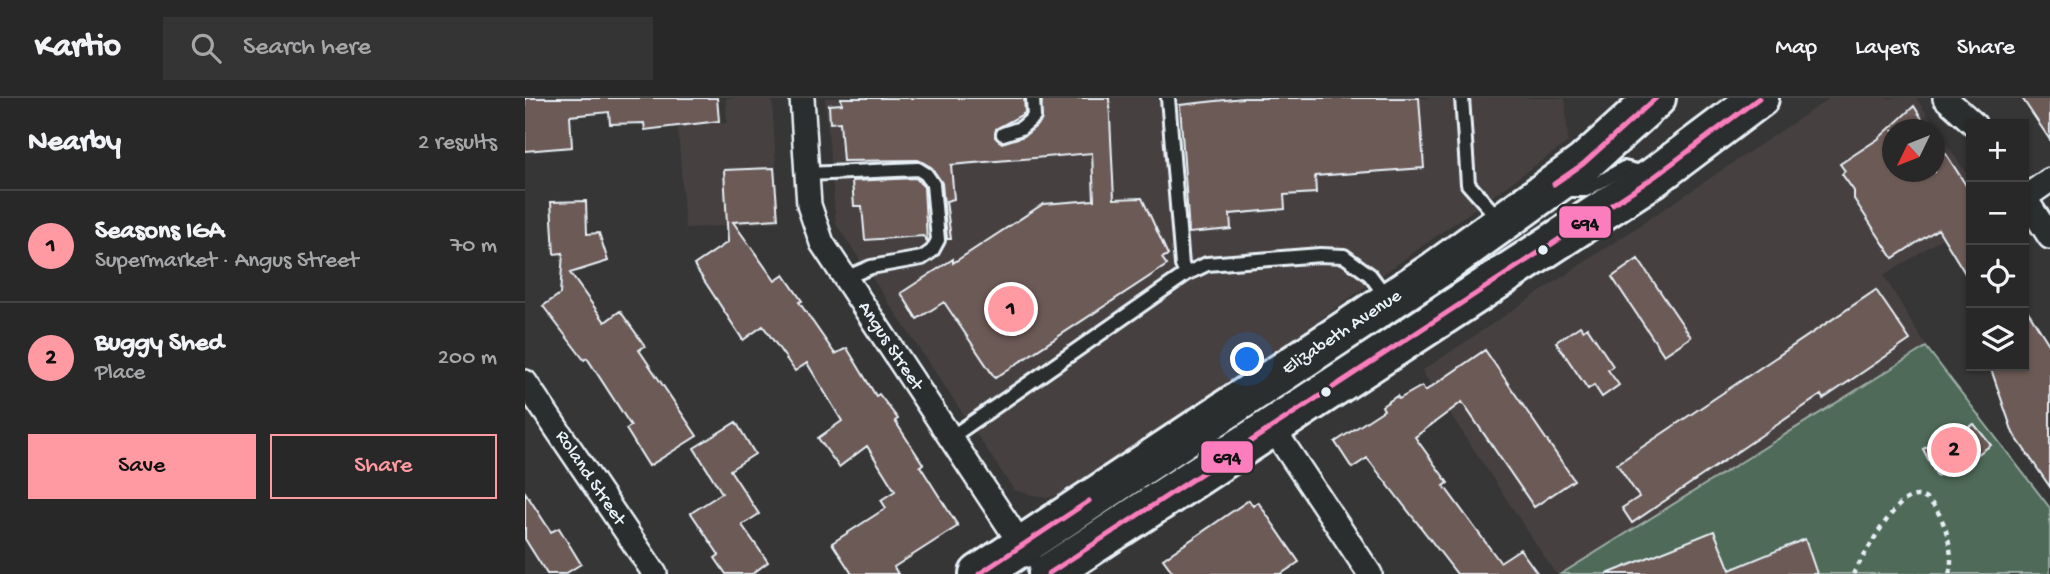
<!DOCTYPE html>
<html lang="en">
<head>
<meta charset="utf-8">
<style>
	:root { --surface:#292828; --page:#353434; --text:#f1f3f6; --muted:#a5a6a8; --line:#454445; --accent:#ff9aa2 }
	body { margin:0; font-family:"Gochi Hand",sans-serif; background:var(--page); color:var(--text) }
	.controls { position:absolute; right:21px; top:21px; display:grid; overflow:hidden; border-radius:0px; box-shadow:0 2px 5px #0004 }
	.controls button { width:63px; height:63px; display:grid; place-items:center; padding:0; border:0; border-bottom:2px solid var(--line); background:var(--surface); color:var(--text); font:35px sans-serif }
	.compass { position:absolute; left:1357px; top:21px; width:63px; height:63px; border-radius:50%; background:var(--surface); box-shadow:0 2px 5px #0004; rotate:227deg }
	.you { position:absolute; left:723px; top:262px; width:24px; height:24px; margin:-18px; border:5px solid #fff; border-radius:50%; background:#1a73e8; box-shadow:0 0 0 10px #1a73e833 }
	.badge { display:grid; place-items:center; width:46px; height:46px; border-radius:50%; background:var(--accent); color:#111; font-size:23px; font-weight:700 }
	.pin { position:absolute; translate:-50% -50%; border:4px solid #fff; box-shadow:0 2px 7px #0006 }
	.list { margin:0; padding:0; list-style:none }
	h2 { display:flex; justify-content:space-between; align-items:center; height:91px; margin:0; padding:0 28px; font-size:30px }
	h2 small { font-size:23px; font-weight:400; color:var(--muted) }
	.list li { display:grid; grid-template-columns:46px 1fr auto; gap:21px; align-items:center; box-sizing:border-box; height:112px; padding:0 28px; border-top:2px solid var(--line) }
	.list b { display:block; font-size:26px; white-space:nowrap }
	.list p { margin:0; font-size:23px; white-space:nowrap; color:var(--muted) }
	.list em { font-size:23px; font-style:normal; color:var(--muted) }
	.actions { display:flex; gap:14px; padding:21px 28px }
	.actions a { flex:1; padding:16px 0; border:2px solid var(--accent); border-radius:0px; text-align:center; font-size:24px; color:var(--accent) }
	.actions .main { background:var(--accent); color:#111 }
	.icon { flex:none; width:38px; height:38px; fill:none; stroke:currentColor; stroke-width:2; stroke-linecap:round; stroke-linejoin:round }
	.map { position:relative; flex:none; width:1525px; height:476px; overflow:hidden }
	header { display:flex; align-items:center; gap:42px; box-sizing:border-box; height:98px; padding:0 35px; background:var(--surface); border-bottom:2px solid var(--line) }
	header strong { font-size:33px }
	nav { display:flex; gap:38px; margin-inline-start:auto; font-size:24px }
	.search { width:490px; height:63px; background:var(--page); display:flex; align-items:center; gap:18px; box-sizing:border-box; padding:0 24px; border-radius:0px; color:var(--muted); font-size:26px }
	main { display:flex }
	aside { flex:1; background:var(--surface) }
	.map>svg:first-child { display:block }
	.built { fill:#474140; fill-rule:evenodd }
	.green { fill:#4f6a59; stroke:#9caea8; stroke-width:2 }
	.building { fill:#6c5a56; stroke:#e8f1f8; stroke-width:2 }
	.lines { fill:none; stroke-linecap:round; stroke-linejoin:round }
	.service-casing { stroke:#e8f1f8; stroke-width:18 }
	.minor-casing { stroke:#e8f1f8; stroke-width:28 }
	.trunk-casing { stroke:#e8f1f8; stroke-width:44 }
	.path { stroke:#e8f1f8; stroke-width:4.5; stroke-dasharray:5 5; stroke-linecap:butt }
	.service { stroke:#2a2d2e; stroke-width:12 }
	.minor { stroke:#2a2d2e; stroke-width:23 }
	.trunk { stroke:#2a2d2e; stroke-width:38 }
	.bus-1-casing { stroke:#2a2d2e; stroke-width:10 }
	.bus-1 { stroke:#fc7dbd; stroke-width:5 }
	.bus-dot { fill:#e8f1f8; stroke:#2a2d2e; stroke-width:2.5 }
	.labels { text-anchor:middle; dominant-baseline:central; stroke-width:5; stroke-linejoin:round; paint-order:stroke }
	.street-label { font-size:19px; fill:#e8f1f8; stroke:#2a2d2e }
	.line-badge { stroke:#2a2d2e; stroke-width:2.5 }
	.pale-badge-label { font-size:19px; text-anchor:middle; font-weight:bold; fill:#111 }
</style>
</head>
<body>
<header>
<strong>Kartio</strong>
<div class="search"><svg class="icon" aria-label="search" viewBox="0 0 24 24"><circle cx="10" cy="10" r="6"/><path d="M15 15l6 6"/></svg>Search here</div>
<nav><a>Map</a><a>Layers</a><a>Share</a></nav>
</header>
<main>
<aside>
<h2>Nearby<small>2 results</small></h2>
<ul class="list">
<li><span class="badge">1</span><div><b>Seasons IGA</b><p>Supermarket · Angus Street</p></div><em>70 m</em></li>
<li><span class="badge">2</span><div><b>Buggy Shed</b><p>Place</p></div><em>200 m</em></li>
</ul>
<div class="actions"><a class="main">Save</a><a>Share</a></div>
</aside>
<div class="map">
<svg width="1525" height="476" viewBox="0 0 1525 476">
	<rect width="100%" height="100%" fill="#373636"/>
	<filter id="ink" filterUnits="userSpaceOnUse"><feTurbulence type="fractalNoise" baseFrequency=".0143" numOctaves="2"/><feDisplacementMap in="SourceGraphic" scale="14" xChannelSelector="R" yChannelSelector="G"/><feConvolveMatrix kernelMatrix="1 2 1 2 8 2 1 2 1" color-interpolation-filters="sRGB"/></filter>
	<g filter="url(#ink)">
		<path class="built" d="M201,0H247L254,124L160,130L153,28L202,25Z
			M300,0H1040L1043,44L696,292L533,397L521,400L489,392L311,126Z
			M1305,0H1391L1446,83V121L1359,178L1401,248L1036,476H1031L897,273ZM1367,32H1409V74H1367Z"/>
		<path class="green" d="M1401,249L1525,410V476H1036Z"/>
		<path class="building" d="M0,0H192L194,23L120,32L119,25L85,26L84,14L45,18L47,49L0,53Z
			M316,0H499L500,15L471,31L470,39L477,45L499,38L515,25L517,0H584L589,101L617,100L643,157L637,160L642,167L470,280L419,204L392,221L376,195L428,161V165L518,106L569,102L567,55L426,67L429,101L421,103L426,141H422L417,85L406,69L393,62L318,63L315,24L305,25L304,7L317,6Z
			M718,0H894L899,70L790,78L791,95L759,97L760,111L705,116L706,131L664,135L655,7Z
			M1497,0H1525V42Z
			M1389,8L1404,32H1368V74H1410V39L1446,95V185L1413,131L1368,160L1329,101V93L1317,76L1320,73L1315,66L1353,41Z
			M249,70L253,121L208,124L250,183L259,177L277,203L274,204L310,256L322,250L351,298L354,296L373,321L370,323L398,366L395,368L433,428L369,469L373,476H327L307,445L361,410L356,402L370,393L342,348L314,369L293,340L317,323L282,265L270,273L238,228L218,242L169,167L203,144L199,72Z
			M391,80L399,89L402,143L398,138L340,142L337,108H329L327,83Z
			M61,103L62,136L74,135L83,163L45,175L80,224L95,213L120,248L114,252L172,338L124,368L101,331L106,328L62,260L59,262L18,208L35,196L38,155L29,156L26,104Z
			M1113,161L1166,239L1139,257L1087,179Z
			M1351,192L1385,242L1298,301L1296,297L1107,425L1097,410L1114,399L1092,366Z
			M1499,207L1525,248V389L1488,335L1465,268H1499Z
			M1055,228L1058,232L1062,229L1088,268L1083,272L1094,287L1077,299L1069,287L1063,291L1031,244Z
			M960,252L1049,382L1009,409L937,304L890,339L923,385L919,388L975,464L995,451L1013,476H932L842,360L827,370L810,344L859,312L857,308L872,298L874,301L897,288L900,293Z
			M211,324L230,356L205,372L234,416L217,427L243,464L227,476H201L190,460L194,457L166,415L197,395L169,350Z
			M1449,326L1466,347L1446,361L1412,378L1398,351Z
			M0,394L26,434L34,430L56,466L40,476H22L0,441Z
			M724,402L728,408L733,404L774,464L756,476H649L638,461Z
			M1189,433L1205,472L1280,441L1292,476H1082Z"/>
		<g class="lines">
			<defs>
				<path id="service" d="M643,0L657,167L661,176
					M937,0L943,86L974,121
					M478,36L496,30L509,19L508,0
					M282,76L393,71L401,76L408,86L413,142L407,153L397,160L346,169L320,180
					M1040,92H1061L1099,70L1120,75
					M425,340L661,176L682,166L795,157L819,158L845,177L863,201"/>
				<g id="minor">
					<path id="s1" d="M277,0L284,107L297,145L503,457"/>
					<path d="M1420,0L1449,26"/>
					<path d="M1499,99L1525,139"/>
					<path d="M1499,100L1525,82"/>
					<path id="s2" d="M0,284L130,476"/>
					<path d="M747,329L845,476"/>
				</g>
				<g id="trunk">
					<path id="s3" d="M454,476L911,172L1058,66L1131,0"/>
					<path d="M523,476L1129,79L1234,0"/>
				</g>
			</defs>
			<use href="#service" class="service-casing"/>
			<use href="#minor" class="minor-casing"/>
			<use href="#trunk" class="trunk-casing"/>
			<path class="path" d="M1328,476C1340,457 1366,406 1386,399C1415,389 1432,457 1424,476"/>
			<use href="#service" class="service"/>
			<use href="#minor" class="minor"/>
			<use href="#trunk" class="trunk"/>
			<defs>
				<path id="bus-1" d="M1029,86L1058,66L1131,0
					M454,476L564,403
					M523,476L1129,79L1234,0"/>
			</defs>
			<use href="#bus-1" class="bus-1-casing"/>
			<use href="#bus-1" class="bus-1"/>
		</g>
	</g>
	<g class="bus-dot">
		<circle cx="1018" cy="152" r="6"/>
		<circle cx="801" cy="294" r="6"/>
	</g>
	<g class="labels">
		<g class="street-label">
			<text stroke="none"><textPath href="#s3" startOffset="436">Elizabeth Avenue</textPath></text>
			<text stroke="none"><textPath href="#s1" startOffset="271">Angus Street</textPath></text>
			<text stroke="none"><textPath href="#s2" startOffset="116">Roland Street</textPath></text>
		</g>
	</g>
	<g class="line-badge">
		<rect x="1033" y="107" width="54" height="34" rx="7" fill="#fc7dbd"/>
		<rect x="675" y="342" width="54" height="34" rx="7" fill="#fc7dbd"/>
	</g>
	<g class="pale-badge-label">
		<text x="1060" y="131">694</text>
		<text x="702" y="365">694</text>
	</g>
</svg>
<div class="controls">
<button>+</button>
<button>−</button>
<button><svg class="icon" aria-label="locate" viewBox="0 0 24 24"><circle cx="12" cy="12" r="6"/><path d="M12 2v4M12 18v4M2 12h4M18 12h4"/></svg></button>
<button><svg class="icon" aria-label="layers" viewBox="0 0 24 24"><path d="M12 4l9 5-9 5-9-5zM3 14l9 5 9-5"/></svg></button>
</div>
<svg class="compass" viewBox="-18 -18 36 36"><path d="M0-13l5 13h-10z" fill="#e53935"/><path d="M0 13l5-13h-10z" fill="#a5a6a8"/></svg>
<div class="you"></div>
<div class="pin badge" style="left:486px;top:211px">1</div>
<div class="pin badge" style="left:1429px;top:352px">2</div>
</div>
</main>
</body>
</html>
